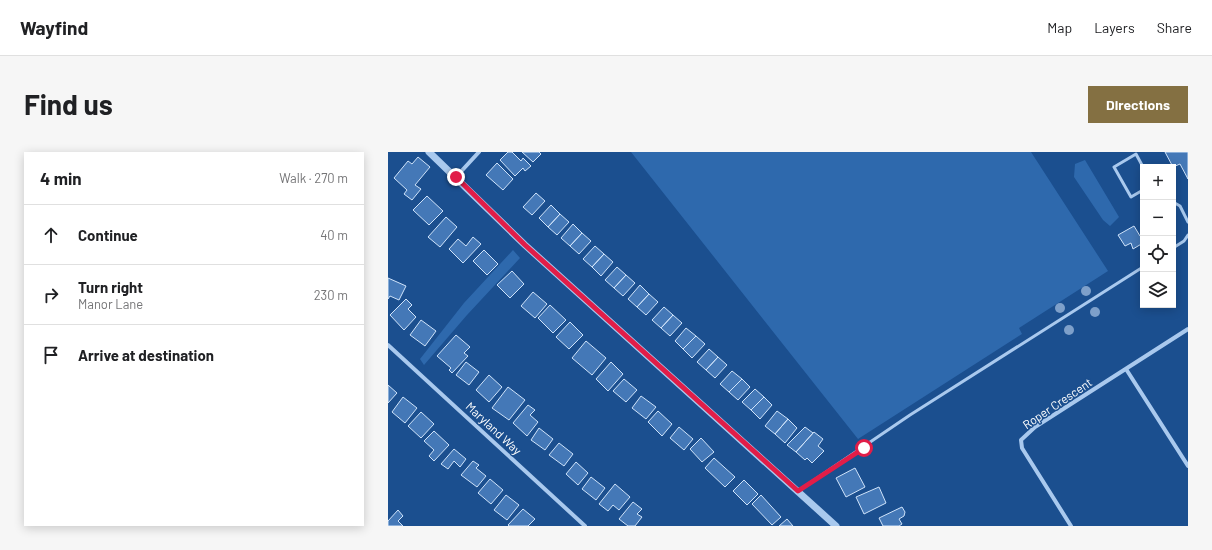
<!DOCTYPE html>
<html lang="en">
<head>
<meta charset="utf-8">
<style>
	:root { --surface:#fff; --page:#f6f6f6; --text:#202124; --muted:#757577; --line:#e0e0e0; --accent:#847042 }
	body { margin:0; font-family:Barlow,sans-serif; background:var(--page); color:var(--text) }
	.controls { position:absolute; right:12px; top:12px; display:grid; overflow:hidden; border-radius:0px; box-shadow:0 2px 10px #0003 }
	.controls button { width:36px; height:36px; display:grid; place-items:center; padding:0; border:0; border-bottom:1px solid var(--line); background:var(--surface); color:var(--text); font:20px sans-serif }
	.stop { position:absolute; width:12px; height:12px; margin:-9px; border:3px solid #e11d48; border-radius:50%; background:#fff }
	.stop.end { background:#e11d48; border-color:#fff; box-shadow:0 1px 4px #0008 }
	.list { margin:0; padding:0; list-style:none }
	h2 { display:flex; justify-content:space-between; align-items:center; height:52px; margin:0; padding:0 16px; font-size:17px }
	h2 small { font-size:13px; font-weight:400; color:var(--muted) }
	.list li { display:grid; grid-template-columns:26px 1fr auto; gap:12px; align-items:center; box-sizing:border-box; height:60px; padding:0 16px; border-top:1px solid var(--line) }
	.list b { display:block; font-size:15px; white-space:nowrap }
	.list p { margin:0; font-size:13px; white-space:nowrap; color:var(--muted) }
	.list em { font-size:13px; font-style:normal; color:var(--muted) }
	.icon { flex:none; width:22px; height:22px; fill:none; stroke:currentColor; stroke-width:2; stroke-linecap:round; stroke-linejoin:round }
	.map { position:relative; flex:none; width:800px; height:374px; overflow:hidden; border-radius:0px }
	header { display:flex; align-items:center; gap:24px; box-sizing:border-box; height:56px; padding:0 20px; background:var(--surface); border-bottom:1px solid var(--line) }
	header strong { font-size:19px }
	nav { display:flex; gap:22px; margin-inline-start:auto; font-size:14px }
	.intro { display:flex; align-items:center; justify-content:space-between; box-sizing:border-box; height:96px; padding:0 24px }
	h1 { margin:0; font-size:28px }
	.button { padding:10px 18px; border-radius:0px; background:var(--accent); color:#fff; font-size:14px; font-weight:700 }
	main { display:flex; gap:24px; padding:0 24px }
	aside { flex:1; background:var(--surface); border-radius:0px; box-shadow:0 2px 10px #0003 }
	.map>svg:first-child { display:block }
	.green { fill:#2e69ad }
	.building { fill:#4478b7; stroke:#cfe3fa }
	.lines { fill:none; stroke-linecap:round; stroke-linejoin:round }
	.service { stroke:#a9c9ee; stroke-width:3 }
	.minor { stroke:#a9c9ee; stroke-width:4 }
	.tertiary { stroke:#a9c9ee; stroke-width:7 }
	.tree { fill:#7ea0ca }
	.route { stroke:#e11d48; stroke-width:5 }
	.labels { text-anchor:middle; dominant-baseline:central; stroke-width:3; stroke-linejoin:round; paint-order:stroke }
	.street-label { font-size:12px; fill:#fff; stroke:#1b4f8f }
</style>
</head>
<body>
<header>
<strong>Wayfind</strong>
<nav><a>Map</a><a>Layers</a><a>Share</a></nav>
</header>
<div class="intro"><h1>Find us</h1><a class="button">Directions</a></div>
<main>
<aside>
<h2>4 min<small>Walk · 270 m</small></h2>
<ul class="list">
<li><svg class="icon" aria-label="ahead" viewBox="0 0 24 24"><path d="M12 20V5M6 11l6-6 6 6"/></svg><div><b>Continue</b></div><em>40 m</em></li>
<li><svg class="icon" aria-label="right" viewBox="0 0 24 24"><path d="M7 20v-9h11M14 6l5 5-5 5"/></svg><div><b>Turn right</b><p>Manor Lane</p></div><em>230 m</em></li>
<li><svg class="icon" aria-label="arrive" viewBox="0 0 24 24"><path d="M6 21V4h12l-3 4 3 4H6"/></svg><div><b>Arrive at destination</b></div></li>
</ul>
</aside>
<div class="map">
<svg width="800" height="374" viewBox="0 0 800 374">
	<rect width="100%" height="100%" fill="#1b4f8f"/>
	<path class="green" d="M243,0H643L720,119L631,176L634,182L470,287Z
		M697,8L731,65L722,74L715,68L686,25L687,12Z
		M125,98L132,106L79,163L36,213L32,207L76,151Z"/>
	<path class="building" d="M120,0H124L133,9L135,6L143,14L137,19L135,16L127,24L112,8Z
		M134,0H151L153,2L145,10Z
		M777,0H800V27L792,12L785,15Z
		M30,5L42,15L27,33L33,37L24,48L16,42L19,38L6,26L20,9L24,12Z
		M109,11L125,27L115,38L98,23Z
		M148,41L157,49L144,63L135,55Z
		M39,44L55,59L41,73L25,58Z
		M163,53L172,62L160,75L151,66Z
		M172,62L181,70L169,83L160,75Z
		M58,65L69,75L52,95L40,85Z
		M185,72L194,81L182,94L173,86Z
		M746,74L752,84L754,83L755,85V91L745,97L743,91L737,94L730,83Z
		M194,81L203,89L191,102L182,94Z
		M85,85L93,92L75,111L61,97L70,87L78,94Z
		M207,94L216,102L204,115L195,107Z
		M96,98L110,112L99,123L85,109Z
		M216,102L225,110L213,124L204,115Z
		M229,115L238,123L226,136L217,128Z
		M124,119L136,132L122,146L109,133Z
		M238,123L247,131L235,144L226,136Z
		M0,126L18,134L11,148L2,144L0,147Z
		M252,133L261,142L249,155L240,147Z
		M145,140L159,152L147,166L133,154Z
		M261,142L270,150L258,163L249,155Z
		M18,147L24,153L20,157L28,165L16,178L2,163Z
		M162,153L178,168L165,181L150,166Z
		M276,155L285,163L273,176L264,168Z
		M285,163L294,171L282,184L273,176Z
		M33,168L48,179L37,194L22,183Z
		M182,170L195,183L181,197L168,185Z
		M298,176L308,184L295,197L287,189Z
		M68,183L82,195L76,201L80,204L64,221L61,218L63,216L49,204Z
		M308,184L317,192L304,206L295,197Z
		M198,189L218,206L204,223L184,206Z
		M321,197L330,205L318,218L309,210Z
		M330,205L339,213L327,226L318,218Z
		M78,210L91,220L81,233L68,223Z
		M223,210L235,222L220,239L208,227Z
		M344,219L354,227L341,240L332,232Z
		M101,223L114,235L101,250L88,238Z
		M236,227L249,238L238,250L225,239Z
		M354,227L362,235L350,248L341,240Z
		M0,233L9,241L0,251Z
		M120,235L137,248L121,268L104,256Z
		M367,237L376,245L363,258L354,250Z
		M253,244L268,255L258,267L244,256Z
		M15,245L29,256L17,271L4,260Z
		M376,245L384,253L372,267L363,258Z
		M140,253L147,258L142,263L150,270L139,284L125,271Z
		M270,259L284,272L274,284L260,270Z
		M389,259L400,267L387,282L377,274Z
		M33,260L46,272L33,286L20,274Z
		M400,267L409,276L397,291L387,282Z
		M291,275L305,287L296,298L282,286Z
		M417,275L425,281L408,300L399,293Z
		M151,276L165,287L157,298L143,288Z
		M46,279L61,293L46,309L41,304L46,298L36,289Z
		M426,280L435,287L430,294L436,299L424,311L419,306L417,308L408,300Z
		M313,286L326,300L314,310L302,297Z
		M171,291L185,302L176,314L161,303Z
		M66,297L78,307L72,315L66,309L60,317L53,312Z
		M326,306L347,325L337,335L317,316Z
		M85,309L91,313L88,316L98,324L89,335L73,323Z
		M188,310L200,321L190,333L178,322Z
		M467,316L477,335L458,345L448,326Z
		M203,325L217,336L208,348L194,337Z
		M102,327L115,338L103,352L90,341Z
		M356,328L370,342L359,353L345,339Z
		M227,332L242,345L231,358L225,353L220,359L211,352Z
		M491,335L498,351L476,362L468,345Z
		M118,343L131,353L119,368L106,358Z
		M373,343L393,365L384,373L364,352Z
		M245,350L254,357L249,362L254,365L247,374H240L231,367Z
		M514,355L517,360L516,364L511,367L514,372L511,374H495L491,366Z
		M135,357L147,367L140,374H121L120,373Z
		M10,358L15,364L10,369L15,374H0V369Z
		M399,367L405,374H391Z"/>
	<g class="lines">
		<path class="service" d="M755,38L743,45L726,15L748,2L755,15
			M785,50L792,54L800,70
			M785,96L796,89L800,83
			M410,339L522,263L755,115"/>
		<path class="minor" d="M68,25L91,0
			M0,193L197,374
			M738,217L800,314
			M683,374L634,296L633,288L647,275L800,177"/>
		<path class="tertiary" d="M41,0L137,93L448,374"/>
	</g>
	<g class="tree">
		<circle cx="698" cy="139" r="5"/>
		<circle cx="672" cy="156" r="5"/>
		<circle cx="707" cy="160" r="5"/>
		<circle cx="681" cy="178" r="5"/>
	</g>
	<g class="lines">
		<path class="route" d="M68,25L137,93L410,339L476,296"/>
	</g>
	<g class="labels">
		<g class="street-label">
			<text transform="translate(669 251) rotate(-34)">Roper Crescent</text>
			<text transform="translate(106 276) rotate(43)">Maryland Way</text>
		</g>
	</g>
</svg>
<div class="controls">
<button>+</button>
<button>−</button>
<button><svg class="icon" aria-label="locate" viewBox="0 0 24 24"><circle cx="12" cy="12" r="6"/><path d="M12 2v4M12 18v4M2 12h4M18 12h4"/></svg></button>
<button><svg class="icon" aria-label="layers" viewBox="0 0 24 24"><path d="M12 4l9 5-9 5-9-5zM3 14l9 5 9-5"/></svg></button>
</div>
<div class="stop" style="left:476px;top:296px"></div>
<div class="stop end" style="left:68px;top:25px"></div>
</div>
</main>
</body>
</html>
